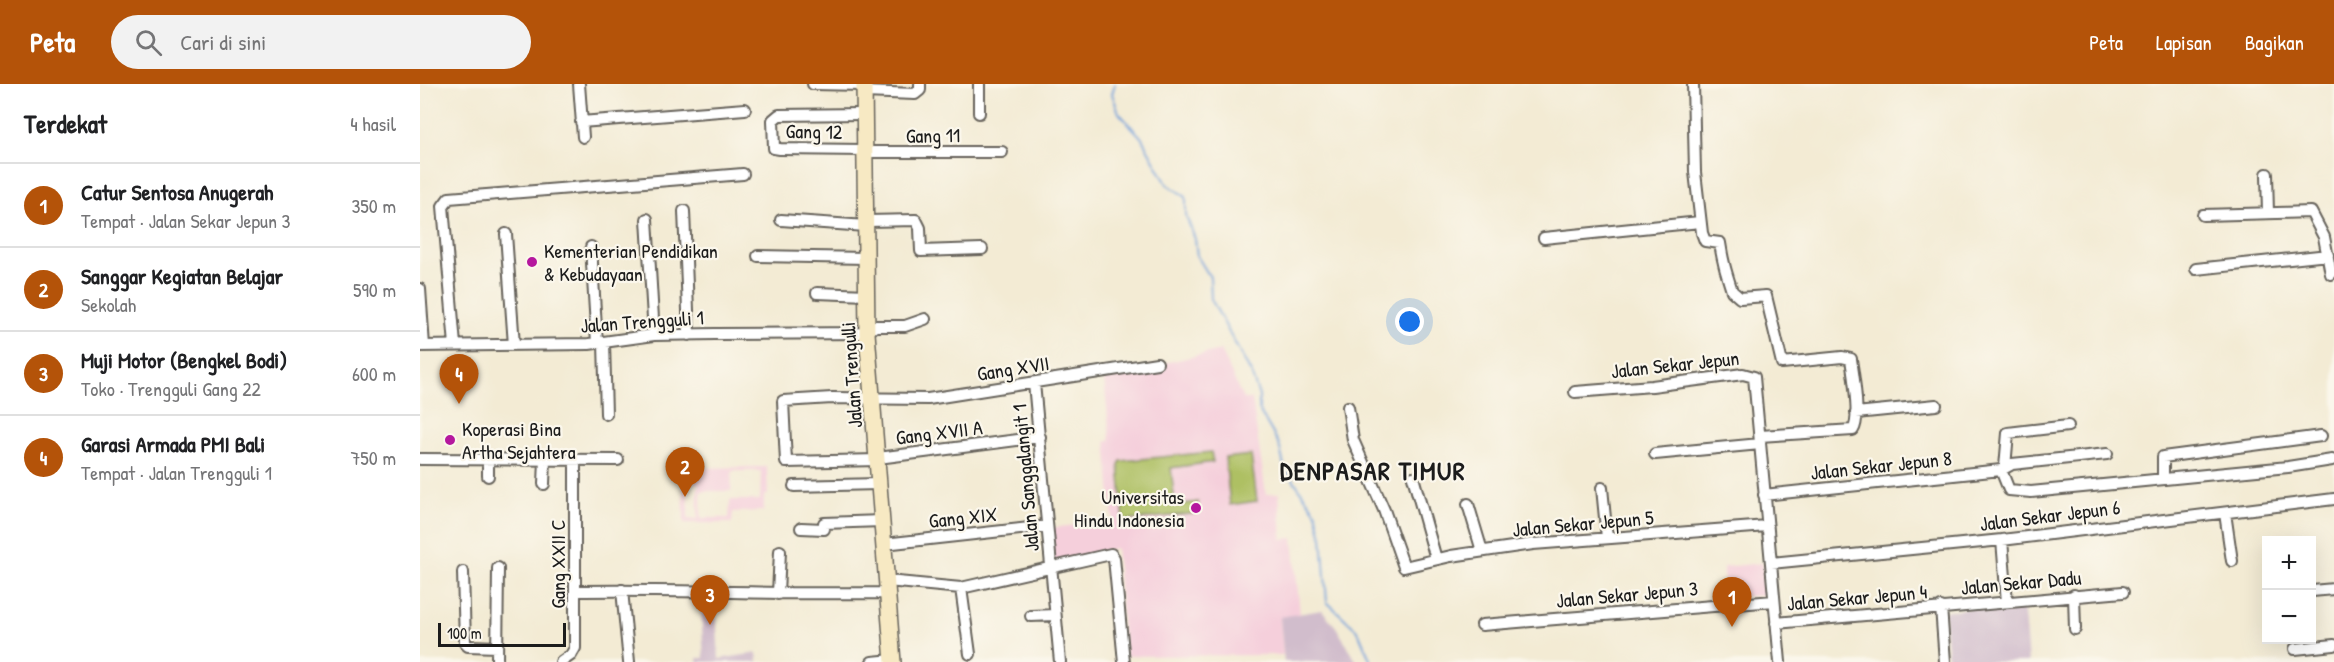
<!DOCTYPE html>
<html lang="id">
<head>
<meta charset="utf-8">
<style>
	:root { --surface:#fff; --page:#f2f2f2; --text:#202124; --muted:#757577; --line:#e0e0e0; --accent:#b45309 }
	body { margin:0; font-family:"Patrick Hand",sans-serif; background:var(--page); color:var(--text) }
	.controls { position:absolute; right:18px; bottom:18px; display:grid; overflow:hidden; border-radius:0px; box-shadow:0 6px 24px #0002 }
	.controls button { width:54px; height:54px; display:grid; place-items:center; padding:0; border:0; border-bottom:2px solid var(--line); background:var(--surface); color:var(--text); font:30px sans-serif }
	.scale { position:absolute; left:18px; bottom:15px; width:128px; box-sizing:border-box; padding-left:6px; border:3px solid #1c1c1c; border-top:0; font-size:16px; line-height:21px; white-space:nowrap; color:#1c1c1c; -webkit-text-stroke:4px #fbf7ec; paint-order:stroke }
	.you { position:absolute; left:990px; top:238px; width:21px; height:21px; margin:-15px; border:4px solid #fff; border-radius:50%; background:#1a73e8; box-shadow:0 0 0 9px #1a73e833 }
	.badge { display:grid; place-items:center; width:39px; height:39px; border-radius:50%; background:var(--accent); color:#fff; font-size:20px; font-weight:700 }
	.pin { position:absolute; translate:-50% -50px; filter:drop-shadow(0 2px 3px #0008) }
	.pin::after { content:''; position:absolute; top:32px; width:21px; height:18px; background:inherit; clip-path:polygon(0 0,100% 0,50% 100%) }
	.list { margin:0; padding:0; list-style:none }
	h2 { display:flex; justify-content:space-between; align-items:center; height:78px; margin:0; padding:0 24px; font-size:26px }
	h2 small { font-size:20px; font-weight:400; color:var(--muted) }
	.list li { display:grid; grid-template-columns:39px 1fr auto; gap:18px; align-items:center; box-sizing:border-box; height:84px; padding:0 24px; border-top:2px solid var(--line) }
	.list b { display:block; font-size:22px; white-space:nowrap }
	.list p { margin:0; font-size:20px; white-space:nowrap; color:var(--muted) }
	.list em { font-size:20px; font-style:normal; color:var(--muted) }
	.icon { flex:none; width:33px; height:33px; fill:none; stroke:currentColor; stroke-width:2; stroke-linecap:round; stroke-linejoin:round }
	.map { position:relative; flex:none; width:1914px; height:578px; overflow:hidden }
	header { display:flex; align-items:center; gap:36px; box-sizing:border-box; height:84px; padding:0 30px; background:var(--accent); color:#fff }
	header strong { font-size:28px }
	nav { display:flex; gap:33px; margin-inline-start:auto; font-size:21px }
	.search { width:420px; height:54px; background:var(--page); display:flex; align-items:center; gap:15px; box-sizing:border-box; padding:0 21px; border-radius:33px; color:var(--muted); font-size:22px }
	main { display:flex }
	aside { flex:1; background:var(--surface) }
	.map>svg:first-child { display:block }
	.built { fill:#f5cfdb; fill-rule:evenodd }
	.industrial { fill:#d1bdcc }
	.green { fill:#aec064; stroke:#656e40; stroke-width:1.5 }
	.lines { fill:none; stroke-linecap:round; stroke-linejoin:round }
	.stream { stroke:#6f9fd9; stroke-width:2 }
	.minor-casing { stroke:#67645c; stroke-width:14 }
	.secondary-casing { stroke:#67645c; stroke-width:18 }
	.minor { stroke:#fff; stroke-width:10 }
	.secondary { stroke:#f7e9c3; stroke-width:15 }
	.poi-dot { fill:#b5179e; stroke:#fbf7ec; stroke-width:2 }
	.labels { text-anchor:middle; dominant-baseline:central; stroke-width:4.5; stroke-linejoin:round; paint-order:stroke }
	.street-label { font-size:20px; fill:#1c1c1c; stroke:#fbf7ec }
	.poi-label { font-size:20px; fill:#1c1c1c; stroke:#fbf7ec; text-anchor:start }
	.district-label { font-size:26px; font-weight:bold; letter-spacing:1.5px; fill:#1c1c1c; stroke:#fbf7ec }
</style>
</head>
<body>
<header>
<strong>Peta</strong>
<div class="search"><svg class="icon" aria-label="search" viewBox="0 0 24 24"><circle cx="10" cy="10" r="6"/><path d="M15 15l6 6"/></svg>Cari di sini</div>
<nav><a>Peta</a><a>Lapisan</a><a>Bagikan</a></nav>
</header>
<main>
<aside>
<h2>Terdekat<small>4 hasil</small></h2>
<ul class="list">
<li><span class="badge">1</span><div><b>Catur Sentosa Anugerah</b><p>Tempat · Jalan Sekar Jepun 3</p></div><em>350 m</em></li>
<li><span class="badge">2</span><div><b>Sanggar Kegiatan Belajar</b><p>Sekolah</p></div><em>590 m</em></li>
<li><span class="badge">3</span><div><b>Muji Motor (Bengkel Bodi)</b><p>Toko · Trengguli Gang 22</p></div><em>600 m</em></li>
<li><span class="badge">4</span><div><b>Garasi Armada PMI Bali</b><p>Tempat · Jalan Trengguli 1</p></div><em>750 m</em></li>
</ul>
</aside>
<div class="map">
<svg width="1914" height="578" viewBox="0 0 1914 578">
	<rect width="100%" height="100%" fill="#fbf7ec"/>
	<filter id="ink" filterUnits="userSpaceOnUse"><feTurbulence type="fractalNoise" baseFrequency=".0167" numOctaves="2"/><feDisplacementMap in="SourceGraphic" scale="12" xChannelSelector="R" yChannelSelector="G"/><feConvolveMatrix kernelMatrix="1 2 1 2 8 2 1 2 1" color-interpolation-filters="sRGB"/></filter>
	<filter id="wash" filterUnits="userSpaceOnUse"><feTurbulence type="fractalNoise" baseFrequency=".008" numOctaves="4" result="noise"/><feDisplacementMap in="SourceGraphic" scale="24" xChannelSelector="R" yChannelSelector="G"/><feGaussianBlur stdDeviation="1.35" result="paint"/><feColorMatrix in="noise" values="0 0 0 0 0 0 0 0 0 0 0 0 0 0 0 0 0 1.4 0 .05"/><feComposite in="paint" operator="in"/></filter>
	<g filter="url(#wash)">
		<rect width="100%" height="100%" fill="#f3ebd4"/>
		<path class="built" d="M801,266L823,315H832L846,410L859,409L862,455L873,454L880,530L860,534L863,571L705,572L696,464L633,479L630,444L693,437L686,357L690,356L684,293Z
			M347,383L348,411H344V427L313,428L312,439H264L263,384ZM312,387H341L340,416H310L309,434H281V407H311ZM268,399H278V435L268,434Z
			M1343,479L1346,511L1305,514L1303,483Z"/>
		<path class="industrial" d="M280,512L295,513L299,575L337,569L338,578H278L277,574H284Z
			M1603,518L1608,578H1528L1524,527Z
			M902,526L916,543L937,578H864L860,533Z"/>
		<path class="green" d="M791,368L793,378L751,384L755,421L778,418L779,429L704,437L699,381L701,377Z
			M831,371L837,417L810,421L805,374Z"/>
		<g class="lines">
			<path class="stream" d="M695,0L692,10L699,29L721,53L747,100L766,113V132L775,155L777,172L790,193L791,215L831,289L839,312V326L859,360L864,382L896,429L902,453L907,518L938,547L951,578"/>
		</g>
	</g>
	<g filter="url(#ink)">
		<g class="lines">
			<defs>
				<path id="minor" d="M159,0L163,53
					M393,0L444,1
					M559,0V29
					M1273,0L1275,88L1282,149L1285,157L1300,159C1303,179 1306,188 1312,207L1320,214L1346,212L1362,279L1422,273L1431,275C1433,289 1441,335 1433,346L1340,352
					M444,8L495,10L500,6V0
					M443,30L359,31L353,36L354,64L360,65L445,66
					M161,38L325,25
					M445,68H582
					M1847,90L1848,129
					M264,127L269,251
					M1783,131L1891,128L1904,153L1911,190
					M227,135L234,251
					M361,136L446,142
					M447,137L496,136L500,144L501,167L562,165
					M86,150L94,261
					M1124,154L1280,138
					M171,163L177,259
					M338,172L447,174
					M1776,185L1908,171
					M0,205L4,262
					M397,209L447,211
					M184,259L186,330
					M35,261L23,122L29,114L323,90
					M0,262L169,260L234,251L295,250L447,249L455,242H485L505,235
					M614,299L640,578
					M1155,308L1232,302L1323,290L1334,293L1360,578
					M928,323L933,356L964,426L984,483L1031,472L1113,460L1347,442
					M1436,329L1516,321
					M1235,370L1340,360
					M68,374V392
					M458,374L620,353
					M0,375L198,376
					M458,376L366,378L363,317L412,314L508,315L737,279
					M1585,383L1588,349L1648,342
					M1581,386L1589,406L1611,408L1868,383L1912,376
					M993,393L1016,475
					M1743,395V373L1901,352
					M124,400L125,375
					M374,402L459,400
					M1182,404L1187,454
					M1344,411L1581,386L1592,380L1687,370
					M1048,420L1062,467
					M1805,429L1812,477
					M381,444L404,445V439L462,437
					M1582,456L1587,518
					M464,460L627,442
					M1351,479L1582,456L1914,415
					M43,488L45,559L48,562L77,563
					M467,497L541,504L691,470L694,474L704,578
					M541,504L550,570
					M202,506L209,578
					M155,507C259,505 363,511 468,509
					M1892,507L1914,505
					M358,510L360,467
					M1654,511L1655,545
					M1521,523L1525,578
					M611,532L635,531
					M1356,539L1703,508
					M1062,541L1354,517
					M1875,565L1914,561
					M77,578L78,484
					M141,578L151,571L155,564V376
					M452,578L473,576"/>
				<path id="secondary" d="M444,0L447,249L473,578"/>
			</defs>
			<use href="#minor" class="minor-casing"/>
			<use href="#secondary" class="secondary-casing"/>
			<use href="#minor" class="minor"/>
			<use href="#secondary" class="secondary"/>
		</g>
	</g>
	<g class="poi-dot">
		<circle cx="112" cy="178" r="6"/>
		<circle cx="30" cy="356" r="6"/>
		<circle cx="776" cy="424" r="6"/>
	</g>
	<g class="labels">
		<g class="street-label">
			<text transform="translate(394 47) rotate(1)">Gang 12</text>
			<text transform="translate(513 51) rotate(-1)">Gang 11</text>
			<text transform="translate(222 237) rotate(-4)">Jalan Trengguli 1</text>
			<text transform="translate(1255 280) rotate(-6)">Jalan Sekar Jepun</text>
			<text transform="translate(593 284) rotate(-9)">Gang XVII</text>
			<text transform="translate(431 291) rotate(-94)">Jalan Trengulli</text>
			<text transform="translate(519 348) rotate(-7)">Gang XVII A</text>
			<text transform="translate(1461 381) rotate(-6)">Jalan Sekar Jepun 8</text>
			<text transform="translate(605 394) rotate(-95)">Jalan Sanggalangit 1</text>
			<text transform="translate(1630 431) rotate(-7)">Jalan Sekar Jepun 6</text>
			<text transform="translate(543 433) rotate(-6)">Gang XIX</text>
			<text transform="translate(1163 439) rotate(-5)">Jalan Sekar Jepun 5</text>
			<text transform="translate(137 480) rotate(-90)">Gang XXII C</text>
			<text transform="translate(1601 498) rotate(-5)">Jalan Sekar Dadu</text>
			<text transform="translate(1207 510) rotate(-5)">Jalan Sekar Jepun 3</text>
			<text transform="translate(1437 513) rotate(-5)">Jalan Sekar Jepun 4</text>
		</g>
		<g class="poi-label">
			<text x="124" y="166">Kementerian Pendidikan<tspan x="124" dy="23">&amp; Kebudayaan</tspan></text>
			<text x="42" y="344">Koperasi Bina<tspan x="42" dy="23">Artha Sejahtera</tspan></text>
			<text x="764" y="412" text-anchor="end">Universitas<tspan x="764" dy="23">Hindu Indonesia</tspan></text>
		</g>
		<g class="district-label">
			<text x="953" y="386">DENPASAR TIMUR</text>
		</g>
	</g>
</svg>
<div class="controls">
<button>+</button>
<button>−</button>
</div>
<div class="scale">100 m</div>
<div class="you"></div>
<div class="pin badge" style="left:1312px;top:543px">1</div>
<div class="pin badge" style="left:265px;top:413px">2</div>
<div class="pin badge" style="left:290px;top:541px">3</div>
<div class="pin badge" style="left:39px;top:320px">4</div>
</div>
</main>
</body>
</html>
